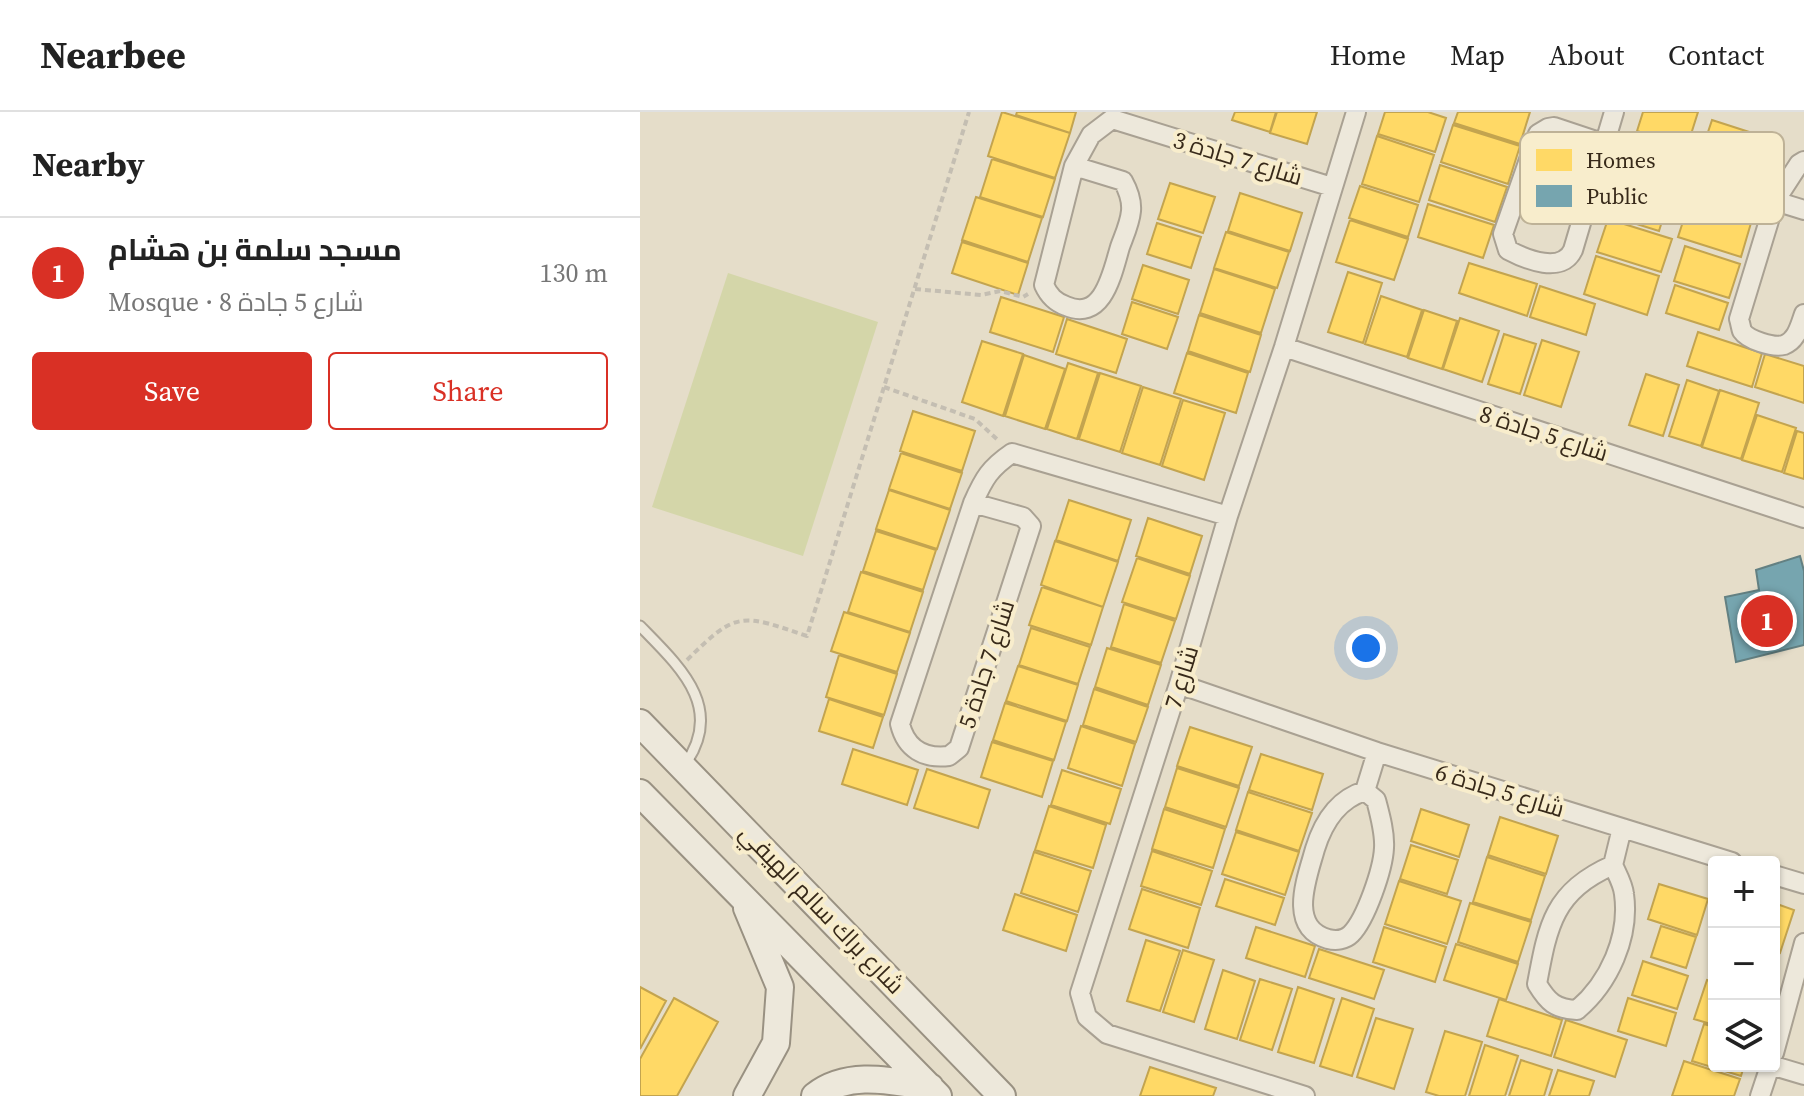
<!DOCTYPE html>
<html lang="en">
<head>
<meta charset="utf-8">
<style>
	:root { --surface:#fff; --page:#f6f6f6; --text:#222; --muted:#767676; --line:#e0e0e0; --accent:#d93025 }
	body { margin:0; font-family:"Source Serif 4",Cairo,serif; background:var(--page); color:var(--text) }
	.controls { position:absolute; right:24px; bottom:24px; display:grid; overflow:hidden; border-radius:8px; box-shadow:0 2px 6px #0004 }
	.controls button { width:72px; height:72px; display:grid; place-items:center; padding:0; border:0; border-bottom:2px solid var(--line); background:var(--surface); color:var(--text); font:40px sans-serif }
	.you { position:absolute; left:726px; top:536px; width:28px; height:28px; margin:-20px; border:6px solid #fff; border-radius:50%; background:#1a73e8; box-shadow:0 0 0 12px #1a73e833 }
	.badge { display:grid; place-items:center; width:52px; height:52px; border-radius:50%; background:var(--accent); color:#fff; font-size:26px; font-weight:700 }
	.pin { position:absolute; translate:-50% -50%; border:4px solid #fff; box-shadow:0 2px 8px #0006 }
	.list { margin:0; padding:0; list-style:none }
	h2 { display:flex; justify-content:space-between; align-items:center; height:104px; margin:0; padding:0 32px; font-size:34px }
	h2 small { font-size:26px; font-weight:400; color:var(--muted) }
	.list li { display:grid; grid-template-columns:52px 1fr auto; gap:24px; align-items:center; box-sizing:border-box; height:112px; padding:0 32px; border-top:2px solid var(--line) }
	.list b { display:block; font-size:30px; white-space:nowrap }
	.list p { margin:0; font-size:26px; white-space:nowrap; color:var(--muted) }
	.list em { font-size:26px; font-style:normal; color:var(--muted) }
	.actions { display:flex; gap:16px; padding:24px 32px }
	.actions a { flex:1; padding:18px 0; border:2px solid var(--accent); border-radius:8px; text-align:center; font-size:28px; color:var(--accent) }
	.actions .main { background:var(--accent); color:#fff }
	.icon { flex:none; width:44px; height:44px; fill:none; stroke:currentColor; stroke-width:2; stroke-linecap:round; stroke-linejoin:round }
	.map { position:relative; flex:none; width:1164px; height:984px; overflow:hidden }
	header { display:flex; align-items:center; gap:48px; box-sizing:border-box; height:112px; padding:0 40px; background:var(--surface); border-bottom:2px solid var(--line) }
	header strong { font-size:38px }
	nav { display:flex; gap:44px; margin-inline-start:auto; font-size:28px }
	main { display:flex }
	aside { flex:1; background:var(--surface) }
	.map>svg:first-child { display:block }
	.green { fill:#d4d6a9 }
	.homes { fill:#ffd966; stroke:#c3a44f; stroke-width:2 }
	.public { fill:#76a5af; stroke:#638082; stroke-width:2 }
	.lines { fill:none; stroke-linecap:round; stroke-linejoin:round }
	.lane-casing { stroke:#a9a193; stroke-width:13 }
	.street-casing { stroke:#a9a193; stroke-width:22 }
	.secondary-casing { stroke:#999182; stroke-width:30 }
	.path { stroke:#c4beb2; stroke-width:4; stroke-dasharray:6 4; stroke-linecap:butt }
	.lane { stroke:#ede8db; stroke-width:9 }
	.street { stroke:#ede8db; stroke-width:18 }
	.secondary { stroke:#ede8db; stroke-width:26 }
	.labels { text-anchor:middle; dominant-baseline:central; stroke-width:8; stroke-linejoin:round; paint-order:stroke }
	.street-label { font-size:24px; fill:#382a1a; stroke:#f8edcc }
	.key { fill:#f8edcc; stroke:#beb297; stroke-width:2 }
	.key-label { font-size:22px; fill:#382a1a }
</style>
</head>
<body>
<header>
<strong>Nearbee</strong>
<nav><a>Home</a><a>Map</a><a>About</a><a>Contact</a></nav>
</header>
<main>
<aside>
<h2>Nearby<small></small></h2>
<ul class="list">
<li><span class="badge">1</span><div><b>مسجد سلمة بن هشام</b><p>Mosque · شارع 5 جادة 8</p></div><em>130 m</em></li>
</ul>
<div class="actions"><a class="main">Save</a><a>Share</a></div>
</aside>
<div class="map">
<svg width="1164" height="984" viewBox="0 0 1164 984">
	<rect width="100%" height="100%" fill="#e5ddc9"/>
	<path class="green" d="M88,161L238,210L163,444L12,395Z"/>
	<path class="homes" d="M362,0L430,21L415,66L348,44Z
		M377,0H436L430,21L376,3Z
		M595,0H636L630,20L592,8Z
		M637,0H677L667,32L630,21Z
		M745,0H788L806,6L795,40L738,22Z
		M818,0H890L880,32L814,11Z
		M1003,0H1058L1047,35L997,19Z
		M1072,8L1137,29L1126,63L1061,41Z
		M813,13L880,34L868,72L801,50Z
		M737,24L794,43L779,90L722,72Z
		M352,47L415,67L403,105L340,85Z
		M800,53L867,75L855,110L789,88Z
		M530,71L575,85L563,121L518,107Z
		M981,72L1029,87L1019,119L971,104Z
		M720,74L778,93L768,125L709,106Z
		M600,81L662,101L650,139L588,119Z
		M336,85L402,106L388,150L322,128Z
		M1049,91L1111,111L1101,145L1038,125Z
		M788,92L854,113L843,146L778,125Z
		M968,107L1032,127L1021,160L957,140Z
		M710,108L768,127L754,168L696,150Z
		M517,111L561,125L551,156L507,142Z
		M586,120L649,140L637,176L574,156Z
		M322,130L388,151L378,183L312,161Z
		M1045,134L1100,152L1089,186L1034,169Z
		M956,144L1019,164L1007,203L944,182Z
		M829,151L897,172L887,204L819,181Z
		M503,153L549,168L538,202L492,187Z
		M574,157L635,177L621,221L560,201Z
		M708,160L742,171L723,231L688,220Z
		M1035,173L1088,191L1079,218L1026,201Z
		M900,174L955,192L946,223L890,205Z
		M741,184L782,198L767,245L725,232Z
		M361,185L424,205L413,240L350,220Z
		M492,190L538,205L527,237L482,222Z
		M784,198L817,209L802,257L768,246Z
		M559,203L621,223L610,260L548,239Z
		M820,206L859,219L842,270L803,257Z
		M427,207L487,227L476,261L416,242Z
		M1058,220L1122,241L1112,275L1047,254Z
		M864,222L896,232L880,282L848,272Z
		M902,228L939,240L921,295L884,283Z
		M342,229L383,242L363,304L322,290Z
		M547,241L608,261L596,301L534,281Z
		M1125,242L1164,254V291L1115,275Z
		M384,243L425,257L405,317L365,304Z
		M428,251L458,261L437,327L407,317Z
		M460,261L501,274L480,340L439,327Z
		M1006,262L1039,273L1023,324L989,313Z
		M1047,268L1079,279L1061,334L1029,324Z
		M503,275L541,287L520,353L482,341Z
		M1080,278L1119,291L1101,347L1062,335Z
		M543,288L585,301L564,368L522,354Z
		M273,299L335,319L322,359L260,339Z
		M1117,303L1156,316L1142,360L1102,348Z
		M1157,319L1164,321V367L1144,361Z
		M261,341L322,361L310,397L249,377Z
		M249,378L310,398L297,437L236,417Z
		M429,388L491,408L478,449L416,428Z
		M508,406L562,424L550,462L496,444Z
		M236,419L296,438L283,478L223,459Z
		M415,429L478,450L463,495L401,473Z
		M497,446L550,464L536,507L482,490Z
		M221,460L283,480L270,520L208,500Z
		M402,475L463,495L451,533L389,513Z
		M484,492L535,509L521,551L471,535Z
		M204,500L270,521L257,560L191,539Z
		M391,516L450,535L438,572L379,553Z
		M467,536L521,553L508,593L455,575Z
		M199,543L257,562L244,603L186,585Z
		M378,554L438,573L427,609L366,589Z
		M454,577L508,595L496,630L443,613Z
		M189,587L243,605L233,636L179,619Z
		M365,591L426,610L414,648L353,628Z
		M441,614L495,632L482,674L428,656Z
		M550,615L612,635L599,674L537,654Z
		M352,630L413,649L402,685L341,665Z
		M213,637L278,658L267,693L202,672Z
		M621,642L683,662L672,698L609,678Z
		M537,656L599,676L586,715L525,695Z
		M287,657L350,678L338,716L274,696Z
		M422,658L481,677L470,712L411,693Z
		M608,680L672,701L659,739L596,718Z
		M409,694L466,713L453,756L395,738Z
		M524,697L585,717L573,756L512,737Z
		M781,697L829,713L819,745L771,729Z
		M860,705L918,724L906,762L848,743Z
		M596,720L659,740L645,783L582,762Z
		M771,733L818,748L807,782L760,767Z
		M512,739L572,759L561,793L501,774Z
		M394,740L451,759L438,800L381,781Z
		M847,745L905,764L891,808L833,790Z
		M585,767L644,786L635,813L576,794Z
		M759,769L821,789L807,832L745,812Z
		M1019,772L1068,787L1057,823L1008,807Z
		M502,777L560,796L548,836L489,817Z
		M375,782L437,803L426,839L363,818Z
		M830,791L891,810L878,850L818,830Z
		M1134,791L1154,798L1140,841L1134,839Z
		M1021,814L1056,825L1046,856L1011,845Z
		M616,815L675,834L665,865L606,846Z
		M744,815L806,835L795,870L733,850Z
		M506,828L540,839L520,899L487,889Z
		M816,832L878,852L866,888L804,868Z
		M679,837L744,858L734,887L669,866Z
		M543,838L574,848L554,910L523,900Z
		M1003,849L1048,864L1037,897L992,883Z
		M583,858L615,869L597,927L565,917Z
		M620,867L652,877L632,938L600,928Z
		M1067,868L1074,870V913L1054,907Z
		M0,875L26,889L0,937Z
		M658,875L694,887L674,951L638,940Z
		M34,886L78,910L37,984H0V947Z
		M702,886L734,897L712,964L680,954Z
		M988,886L1036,901L1026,934L978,919Z
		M859,887L922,908L911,944L847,924Z
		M736,906L773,917L754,977L717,965Z
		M926,908L987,928L975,965L914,945Z
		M1064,912L1074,915V954H1104L1101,964L1052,949Z
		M805,919L842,930L825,984H799L786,980Z
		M845,933L878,944L865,984H829Z
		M881,948L912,958L904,984H869Z
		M1044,949L1100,967L1094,984H1032Z
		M510,955L576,976L573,984H500Z
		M918,958L954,969L949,984H909Z"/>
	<path class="public" d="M1160,444L1164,459V533L1096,550L1085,485L1119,478L1116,458Z"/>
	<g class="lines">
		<defs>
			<path id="lane" d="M0,514C40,555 86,596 44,654"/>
			<path id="street" d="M965,32L914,15L908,16L898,22L863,122L868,138C887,148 922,162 933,138L974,0
				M1164,49L1159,52L1135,89L1099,207C1100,210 1101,216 1102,219C1108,228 1133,236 1144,233C1157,228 1160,213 1164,202
				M434,54L483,69C488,78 492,88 491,99C490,111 484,124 480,135C472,162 463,210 426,194C415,190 409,184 404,173L434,54L451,23L472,7L692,75
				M1135,89L1164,98
				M644,235L1164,406
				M333,391L383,405L391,414L319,636L309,644C284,647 266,637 260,612L333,391C344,366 350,356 372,341L588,404
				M539,572L737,640L1092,750
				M725,679L736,688C740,703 745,721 744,736C743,757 726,807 711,822C705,828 696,829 688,827C647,815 667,766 675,737C683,711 698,687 725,679Z
				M725,679L737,640
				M973,753C977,762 983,772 984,782C990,825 969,871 937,898C915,897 908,890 897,872C908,812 914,779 973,753Z
				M973,753L982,716
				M1134,763L1164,772
				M1134,941L1164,831
				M1134,954L1164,963
				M665,984L467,922L447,905L440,881L539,572L588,404L644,235L716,0
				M1120,984L1130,954"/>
			<path id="secondary" d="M0,611L362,984
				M0,681L298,984
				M107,796L140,875L136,931L107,984
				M175,984C208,958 252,969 290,975"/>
		</defs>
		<use href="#lane" class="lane-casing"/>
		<use href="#street" class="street-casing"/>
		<use href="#secondary" class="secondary-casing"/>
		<path class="path" d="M275,177L341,183L360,179L383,185L388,182
			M244,275L335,307L359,329
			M47,548C97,498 102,502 167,524L329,0"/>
		<use href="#lane" class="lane"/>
		<use href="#street" class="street"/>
		<use href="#secondary" class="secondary"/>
	</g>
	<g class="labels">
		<g class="street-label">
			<text transform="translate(598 46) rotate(17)">شارع 7 جادة 3</text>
			<text transform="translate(904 321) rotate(18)">شارع 5 جادة 8</text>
			<text transform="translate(346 552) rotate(-72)">شارع 7 جادة 5</text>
			<text transform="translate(541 565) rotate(-73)">شارع 7</text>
			<text transform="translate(860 678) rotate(17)">شارع 5 جادة 6</text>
			<text transform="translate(182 797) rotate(46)">شارع براك سالم الهيفي</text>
		</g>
	</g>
	<rect x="880" y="20" width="264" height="92" rx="12" class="key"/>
	<rect x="896" y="37" width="36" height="22" fill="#ffd966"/>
	<rect x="896" y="73" width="36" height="22" fill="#76a5af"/>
	<g class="key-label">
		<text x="946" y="56">Homes</text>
		<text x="946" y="92">Public</text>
	</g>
</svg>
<div class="controls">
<button>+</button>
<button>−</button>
<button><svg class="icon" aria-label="layers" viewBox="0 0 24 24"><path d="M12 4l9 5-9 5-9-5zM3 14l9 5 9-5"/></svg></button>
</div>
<div class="you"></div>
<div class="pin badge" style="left:1127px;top:509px">1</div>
</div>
</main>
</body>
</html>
